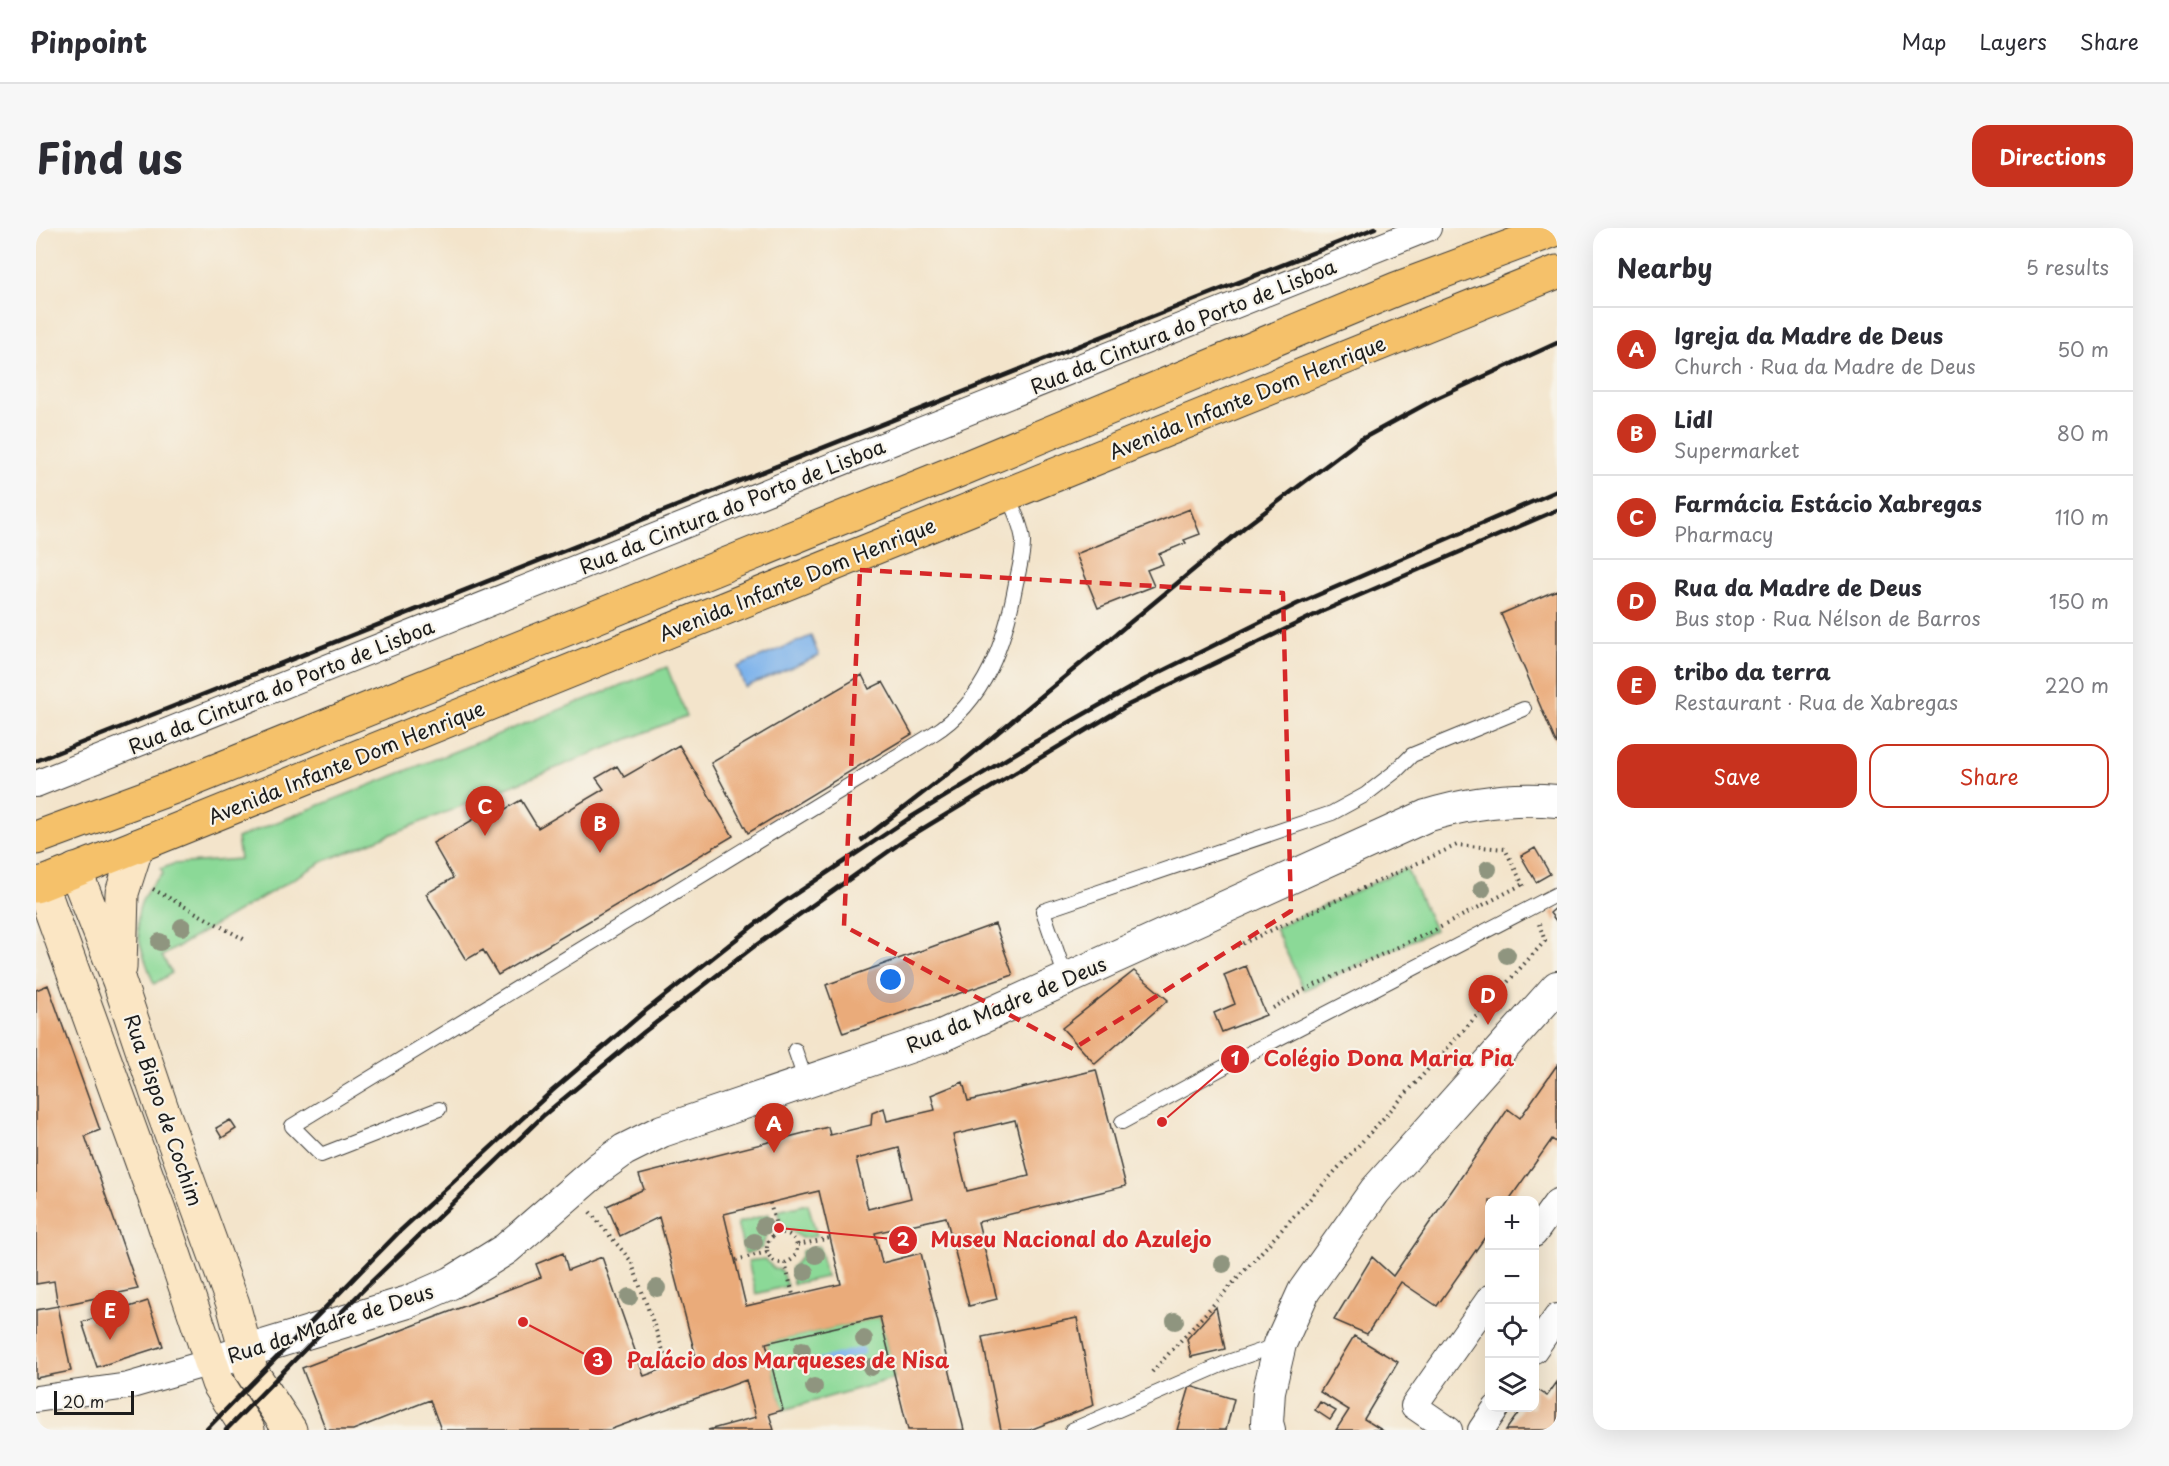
<!DOCTYPE html>
<html lang="en">
<head>
<meta charset="utf-8">
<style>
	:root { --surface:#fff; --page:#f7f7f7; --text:#2b2b33; --muted:#7c7c81; --line:#e1e1e2; --accent:#c8321e }
	body { margin:0; font-family:"Playpen Sans",sans-serif; background:var(--page); color:var(--text) }
	.controls { position:absolute; right:18px; bottom:18px; display:grid; overflow:hidden; border-radius:12px; box-shadow:0 6px 24px #0002 }
	.controls button { width:54px; height:54px; display:grid; place-items:center; padding:0; border:0; border-bottom:2px solid var(--line); background:var(--surface); color:var(--text); font:30px sans-serif }
	.scale { position:absolute; left:18px; bottom:15px; width:80px; box-sizing:border-box; padding-left:6px; border:3px solid #1c1c1c; border-top:0; font-size:16px; line-height:21px; white-space:nowrap; color:#1c1c1c; -webkit-text-stroke:4px #f7f3e8; paint-order:stroke }
	.you { position:absolute; left:855px; top:752px; width:21px; height:21px; margin:-15px; border:4px solid #fff; border-radius:50%; background:#1a73e8; box-shadow:0 0 0 9px #1a73e833 }
	.badge { display:grid; place-items:center; width:39px; height:39px; border-radius:50%; background:var(--accent); color:#fff; font-size:20px; font-weight:700 }
	.pin { position:absolute; translate:-50% -50px; filter:drop-shadow(0 2px 3px #0008) }
	.pin::after { content:''; position:absolute; top:32px; width:21px; height:18px; background:inherit; clip-path:polygon(0 0,100% 0,50% 100%) }
	.list { margin:0; padding:0; list-style:none }
	h2 { display:flex; justify-content:space-between; align-items:center; height:78px; margin:0; padding:0 24px; font-size:26px }
	h2 small { font-size:20px; font-weight:400; color:var(--muted) }
	.list li { display:grid; grid-template-columns:39px 1fr auto; gap:18px; align-items:center; box-sizing:border-box; height:84px; padding:0 24px; border-top:2px solid var(--line) }
	.list b { display:block; font-size:22px; white-space:nowrap }
	.list p { margin:0; font-size:20px; white-space:nowrap; color:var(--muted) }
	.list em { font-size:20px; font-style:normal; color:var(--muted) }
	.actions { display:flex; gap:12px; padding:18px 24px }
	.actions a { flex:1; padding:14px 0; border:2px solid var(--accent); border-radius:18px; text-align:center; font-size:21px; color:var(--accent) }
	.actions .main { background:var(--accent); color:#fff }
	.icon { flex:none; width:33px; height:33px; fill:none; stroke:currentColor; stroke-width:2; stroke-linecap:round; stroke-linejoin:round }
	.map { position:relative; flex:none; width:1521px; height:1202px; overflow:hidden; border-radius:18px }
	header { display:flex; align-items:center; gap:36px; box-sizing:border-box; height:84px; padding:0 30px; background:var(--surface); border-bottom:2px solid var(--line) }
	header strong { font-size:28px }
	nav { display:flex; gap:33px; margin-inline-start:auto; font-size:21px }
	.intro { display:flex; align-items:center; justify-content:space-between; box-sizing:border-box; height:144px; padding:0 36px }
	h1 { margin:0; font-size:42px }
	.button { padding:15px 27px; border-radius:18px; background:var(--accent); color:#fff; font-size:21px; font-weight:700 }
	main { display:flex; gap:36px; padding:0 36px }
	aside { flex:1; background:var(--surface); border-radius:18px; box-shadow:0 6px 24px #0002 }
	.map>svg:first-child { display:block }
	.green { fill:#8bd997; stroke:#547a5a; stroke-width:1.5 }
	.water { fill:#7db2eb; stroke:#4c6784; stroke-width:1.5 }
	.lines { fill:none; stroke-linecap:round; stroke-linejoin:round }
	.stream { stroke:#7db2eb; stroke-width:8 }
	.building { fill:#eaab7a; fill-rule:evenodd }
	.service-casing { stroke:#3c3a36; stroke-width:16 }
	.minor-casing { stroke:#3c3a36; stroke-width:28 }
	.tertiary-casing { stroke:#3c3a36; stroke-width:34 }
	.secondary-casing { stroke:#3c3a36; stroke-width:35 }
	.primary-casing { stroke:#3c3a36; stroke-width:35 }
	.path { stroke:#3c3a36; stroke-width:4; stroke-dasharray:1.5 4.5; stroke-linecap:butt }
	.service { stroke:#fff; stroke-width:14 }
	.minor { stroke:#fff; stroke-width:26 }
	.tertiary { stroke:#fff; stroke-width:32 }
	.secondary { stroke:#fbe6c4; stroke-width:33 }
	.primary { stroke:#f5c16b; stroke-width:33 }
	.rail { stroke:#1c1c1c; stroke-width:4.5 }
	.tree { fill:#8f957f }
	.marked { fill:none; stroke:#d62828; stroke-width:4.5; stroke-dasharray:12 8; stroke-linejoin:round }
	.labels { text-anchor:middle; dominant-baseline:central; stroke-width:4.5; stroke-linejoin:round; paint-order:stroke }
	.street-label { font-size:20px; fill:#1c1c1c; stroke:#f7f3e8 }
	.leader { fill:none; stroke:#d62828; stroke-width:2 }
	.callout-dot { fill:#d62828; stroke:#f7f3e8; stroke-width:2 }
	.mark-label { font-size:18px; text-anchor:middle; font-weight:bold; fill:#fff }
	.callout-label { font-size:21px; text-anchor:middle; font-weight:bold; fill:#d62828; stroke:#f7f3e8; stroke-width:4.5; stroke-linejoin:round; paint-order:stroke }
</style>
</head>
<body>
<header>
<strong>Pinpoint</strong>
<nav><a>Map</a><a>Layers</a><a>Share</a></nav>
</header>
<div class="intro"><h1>Find us</h1><a class="button">Directions</a></div>
<main>
<div class="map">
<svg width="1521" height="1202" viewBox="0 0 1521 1202">
	<rect width="100%" height="100%" fill="#f7f3e8"/>
	<filter id="ink" filterUnits="userSpaceOnUse"><feTurbulence type="fractalNoise" baseFrequency=".0167" numOctaves="2"/><feDisplacementMap in="SourceGraphic" scale="12" xChannelSelector="R" yChannelSelector="G"/><feConvolveMatrix kernelMatrix="1 2 1 2 8 2 1 2 1" color-interpolation-filters="sRGB"/></filter>
	<filter id="wash" filterUnits="userSpaceOnUse"><feTurbulence type="fractalNoise" baseFrequency=".008" numOctaves="4" result="noise"/><feDisplacementMap in="SourceGraphic" scale="24" xChannelSelector="R" yChannelSelector="G"/><feGaussianBlur stdDeviation="1.35" result="paint"/><feColorMatrix in="noise" values="0 0 0 0 0 0 0 0 0 0 0 0 0 0 0 0 0 1.4 0 .05"/><feComposite in="paint" operator="in"/></filter>
	<g filter="url(#wash)">
		<rect width="100%" height="100%" fill="#f3e4cb"/>
		<path class="green" d="M631,439L650,488L288,633L126,728L136,745L118,756C102,714 87,679 127,646L125,641L137,636L204,631L201,610Z
			M1370,640L1399,702L1268,762L1239,700Z
			M772,976L781,1008L765,1010L753,1001L747,1000L741,983Z
			M733,986L736,1002L730,1008L726,1020L709,1026L701,995Z
			M783,1018L790,1049L757,1056L755,1040L765,1029L766,1023Z
			M728,1031L739,1041L745,1042L751,1058L720,1066L712,1033Z
			M844,1089L859,1150L747,1182L730,1115Z"/>
		<path class="water" d="M775,408L783,428L709,459L701,439Z"/>
		<g class="lines">
			<path class="stream" d="M777,1136L825,1123"/>
		</g>
		<g id="blocks">
			<path class="building" d="M1154,281L1164,306L1148,312L1150,315L1123,326L1127,336L1111,342L1118,358L1062,380L1040,326Z
				M1521,362V517L1465,386Z
				M826,447L833,461L847,454L876,506L712,605L675,535Z
				M643,517L697,608L462,747L447,722L430,732L390,666L417,650L397,615L445,587L449,593L485,572L502,600L568,561L560,550L581,538L588,549Z
				M1499,620L1514,646L1500,654L1485,628Z
				M1521,679V694L1514,685Z
				M959,696L977,747L807,805L790,757Z
				M1210,738L1230,787L1186,804L1178,785L1199,776L1188,747Z
				M1098,743L1132,772L1059,836L1026,800Z
				M12,757L64,902L49,908L102,1061L22,1078L18,1053L0,1056V762Z
				M1521,837V915L1516,911L1473,972H1454V1002L1401,1078L1365,1054L1331,1106L1298,1092L1336,1029L1357,1048L1472,881L1484,890Z
				M1060,842L1090,958L942,994L961,1071L933,1078L910,989L839,1005L846,1035L885,1025L928,1202H872L844,1089L730,1115L747,1182L733,1186L738,1202H672L720,1189L710,1152L573,1202H405L394,1172L317,1202H290L266,1140L505,1049L500,1036L527,1025L532,1042L566,1029L608,1148L660,1129L623,989L584,1008L571,978L608,961L603,947L792,899L794,907L835,897L836,885L848,880L851,893L899,882L895,867L927,854L932,873ZM979,892L993,948L931,963L917,907ZM863,920L875,970L832,981L820,931ZM783,963L805,1056L710,1078L688,986Z
				M194,892L200,901L186,910L180,900Z
				M112,1073L127,1118L61,1139L46,1094Z
				M22,1078L35,1143L0,1150V1082Z
				M1180,1079L1189,1121L1155,1129L1151,1111Z
				M1041,1090L1058,1177L994,1202H965L946,1109Z
				M1318,1108L1362,1134L1328,1191L1346,1202H1300L1313,1182L1284,1164Z
				M1521,1154V1202H1470L1486,1180H1498L1499,1160L1511,1168Z
				M1154,1158L1198,1171L1190,1202H1141Z
				M1284,1174L1300,1183L1294,1192L1279,1182Z"/>
		</g>
	</g>
	<g filter="url(#ink)">
		<use href="#blocks" fill-opacity="0" stroke="#3c3a36" stroke-width="1.5"/>
		<g class="lines">
			<defs>
				<path id="service" d="M1030,750L1007,683L1296,585L1329,567L1360,543L1376,527L1488,481
					M759,822L770,854
					M403,881L285,927L256,898L897,506C950,473 969,414 980,355C983,342 987,327 987,314C986,297 977,281 971,266
					M1086,894L1199,833L1521,666
					M1036,1202L1192,1134L1242,1117"/>
				<path id="minor" d="M0,556L1392,0
					M1498,1006L1521,974
					M1498,1122L1521,1089
					M0,1171L92,1158L175,1134
					M1413,1202L1378,1178L1454,1070
					M1445,1202L1460,1180"/>
				<path id="tertiary" d="M175,1134L372,1074L415,1055L470,1021L563,940L588,922L626,903L905,808L1390,588C1432,575 1478,569 1521,573
					M1233,1202L1231,1195L1233,1163L1244,1116L1268,1063L1339,963L1521,759"/>
				<path id="secondary" d="M39,642L83,753L126,881L197,1076L215,1143L254,1202
					M5,655L125,987L182,1155L212,1202
					M84,740L86,665L101,618"/>
				<path id="primary" d="M0,610L149,555L924,242L1360,61L1521,1
					M0,658L101,618L1521,44"/>
			</defs>
			<use href="#service" class="service-casing"/>
			<use href="#minor" class="minor-casing"/>
			<use href="#tertiary" class="tertiary-casing"/>
			<use href="#secondary" class="secondary-casing"/>
			<use href="#primary" class="primary-casing"/>
			<path class="path" d="M117,661L211,713
				M1201,718L1421,617L1469,621L1489,661
				M1237,780L1268,762L1399,702L1487,656
				M734,975L742,1005
				M554,984L595,1033L633,1139
				M731 1020a15 15 0 1 1 30 0a15 15 0 1 1-30 0Z
				M762,1017L794,1010
				M700,1032L731,1024
				M749,1035L757,1067
				M1116,1144L1509,713L1503,696"/>
			<use href="#service" class="service"/>
			<use href="#minor" class="minor"/>
			<use href="#tertiary" class="tertiary"/>
			<use href="#secondary" class="secondary"/>
			<use href="#primary" class="primary"/>
			<path class="rail" d="M0,533L1339,0
				M826,612L918,541L1210,298L1324,212L1399,171L1521,115
				M170,1202L363,1004L516,863L608,784L746,675L872,591L990,519L1110,451L1261,376L1521,263
				M190,1202L332,1057L508,887L608,804L716,720L873,609L1090,478L1287,383L1521,282"/>
		</g>
		<g class="tree">
			<circle cx="1452" cy="641" r="9"/>
			<circle cx="1446" cy="661" r="9"/>
			<circle cx="146" cy="699" r="9"/>
			<circle cx="124" cy="714" r="9"/>
			<circle cx="1471" cy="727" r="9"/>
			<circle cx="728" cy="998" r="9"/>
			<circle cx="718" cy="1014" r="9"/>
			<circle cx="780" cy="1027" r="9"/>
			<circle cx="1187" cy="1036" r="9"/>
			<circle cx="769" cy="1044" r="9"/>
			<circle cx="621" cy="1060" r="9"/>
			<circle cx="593" cy="1069" r="9"/>
			<circle cx="1139" cy="1093" r="9"/>
			<circle cx="828" cy="1111" r="9"/>
			<circle cx="766" cy="1122" r="9"/>
			<circle cx="835" cy="1139" r="9"/>
			<circle cx="778" cy="1159" r="9"/>
		</g>
	</g>
	<path class="marked" d="M824,342L1247,365L1255,683L1037,821L808,698Z"/>
	<g class="labels">
		<g class="street-label">
			<text transform="translate(1147 98) rotate(-22)">Rua da Cintura do Porto de Lisboa</text>
			<text transform="translate(1211 169) rotate(-22)">Avenida Infante Dom Henrique</text>
			<text transform="translate(696 278) rotate(-22)">Rua da Cintura do Porto de Lisboa</text>
			<text transform="translate(761 351) rotate(-22)">Avenida Infante Dom Henrique</text>
			<text transform="translate(245 458) rotate(-22)">Rua da Cintura do Porto de Lisboa</text>
			<text transform="translate(310 534) rotate(-22)">Avenida Infante Dom Henrique</text>
			<text transform="translate(970 776) rotate(-23)">Rua da Madre de Deus</text>
			<text transform="translate(128 882) rotate(71)">Rua Bispo de Cochim</text>
			<text transform="translate(294 1095) rotate(-18)">Rua da Madre de Deus</text>
		</g>
	</g>
	<path class="leader" d="M1126 894L1199 831M743 1000L867 1012M487 1094L562 1133"/>
	<g class="callout-dot">
		<circle cx="1126" cy="894" r="6"/>
		<circle cx="743" cy="1000" r="6"/>
		<circle cx="487" cy="1094" r="6"/>
		<circle cx="1199" cy="831" r="15"/>
		<circle cx="867" cy="1012" r="15"/>
		<circle cx="562" cy="1133" r="15"/>
	</g>
	<g class="mark-label">
		<text x="1199" y="837">1</text>
		<text x="867" y="1018">2</text>
		<text x="562" y="1139">3</text>
	</g>
	<g class="callout-label">
		<text x="1353" y="838">Colégio Dona Maria Pia</text>
		<text x="1035" y="1019">Museu Nacional do Azulejo</text>
		<text x="752" y="1140">Palácio dos Marqueses de Nisa</text>
	</g>
</svg>
<div class="controls">
<button>+</button>
<button>−</button>
<button><svg class="icon" aria-label="locate" viewBox="0 0 24 24"><circle cx="12" cy="12" r="6"/><path d="M12 2v4M12 18v4M2 12h4M18 12h4"/></svg></button>
<button><svg class="icon" aria-label="layers" viewBox="0 0 24 24"><path d="M12 4l9 5-9 5-9-5zM3 14l9 5 9-5"/></svg></button>
</div>
<div class="scale">20 m</div>
<div class="you"></div>
<div class="pin badge" style="left:738px;top:925px">A</div>
<div class="pin badge" style="left:564px;top:625px">B</div>
<div class="pin badge" style="left:449px;top:608px">C</div>
<div class="pin badge" style="left:1452px;top:797px">D</div>
<div class="pin badge" style="left:74px;top:1112px">E</div>
</div>
<aside>
<h2>Nearby<small>5 results</small></h2>
<ul class="list">
<li><span class="badge">A</span><div><b>Igreja da Madre de Deus</b><p>Church · Rua da Madre de Deus</p></div><em>50 m</em></li>
<li><span class="badge">B</span><div><b>Lidl</b><p>Supermarket</p></div><em>80 m</em></li>
<li><span class="badge">C</span><div><b>Farmácia Estácio Xabregas</b><p>Pharmacy</p></div><em>110 m</em></li>
<li><span class="badge">D</span><div><b>Rua da Madre de Deus</b><p>Bus stop · Rua Nélson de Barros</p></div><em>150 m</em></li>
<li><span class="badge">E</span><div><b>tribo da terra</b><p>Restaurant · Rua de Xabregas</p></div><em>220 m</em></li>
</ul>
<div class="actions"><a class="main">Save</a><a>Share</a></div>
</aside>
</main>
</body>
</html>
